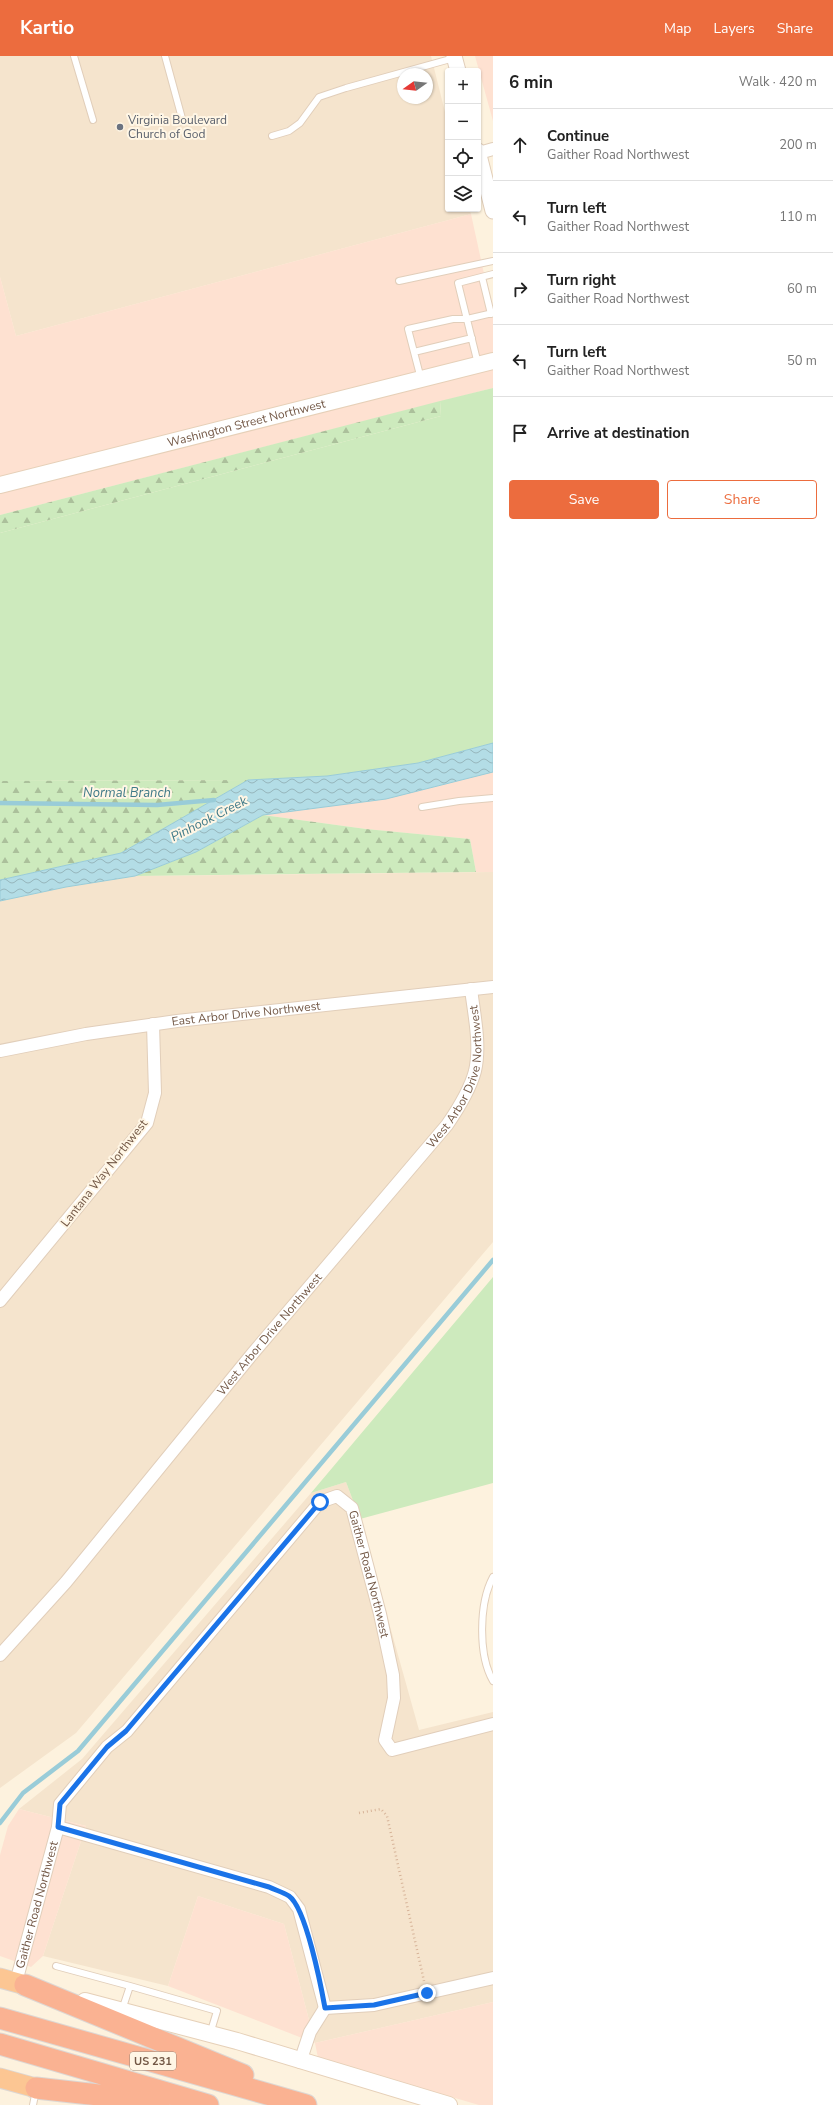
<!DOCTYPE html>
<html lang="en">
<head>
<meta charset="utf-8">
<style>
	:root { --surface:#fff; --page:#f6f6f6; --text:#222; --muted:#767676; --line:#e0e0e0; --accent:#ec6c3e }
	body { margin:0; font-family:"Nunito Sans",sans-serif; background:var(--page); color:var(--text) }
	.controls { position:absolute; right:12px; top:12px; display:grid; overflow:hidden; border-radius:4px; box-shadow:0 1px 3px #0004 }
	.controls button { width:36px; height:36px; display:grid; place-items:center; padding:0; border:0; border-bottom:1px solid var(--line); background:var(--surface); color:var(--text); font:20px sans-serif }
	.compass { position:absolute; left:397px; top:12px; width:36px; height:36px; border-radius:50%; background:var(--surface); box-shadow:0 1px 3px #0004; rotate:255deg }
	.stop { position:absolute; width:12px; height:12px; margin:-9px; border:3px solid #1a73e8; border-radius:50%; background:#fff }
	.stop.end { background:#1a73e8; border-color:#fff; box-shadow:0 1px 4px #0008 }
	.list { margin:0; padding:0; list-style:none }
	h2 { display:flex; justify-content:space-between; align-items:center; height:52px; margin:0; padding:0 16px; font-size:17px }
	h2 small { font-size:13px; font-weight:400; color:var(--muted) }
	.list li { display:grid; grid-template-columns:26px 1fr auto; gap:12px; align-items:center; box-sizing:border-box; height:72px; padding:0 16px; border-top:1px solid var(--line) }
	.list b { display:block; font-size:15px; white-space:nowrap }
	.list p { margin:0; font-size:13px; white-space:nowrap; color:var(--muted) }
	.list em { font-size:13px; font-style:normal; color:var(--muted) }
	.actions { display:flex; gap:8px; padding:12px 16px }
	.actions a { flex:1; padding:9px 0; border:1px solid var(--accent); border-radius:4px; text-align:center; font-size:14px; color:var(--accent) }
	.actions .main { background:var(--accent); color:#fff }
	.icon { flex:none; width:22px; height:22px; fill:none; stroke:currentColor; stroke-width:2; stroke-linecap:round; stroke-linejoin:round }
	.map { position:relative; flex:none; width:493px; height:2049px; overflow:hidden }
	header { display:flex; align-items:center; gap:24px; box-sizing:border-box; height:56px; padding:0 20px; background:var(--accent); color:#fff }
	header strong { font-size:19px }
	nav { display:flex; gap:22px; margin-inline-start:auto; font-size:14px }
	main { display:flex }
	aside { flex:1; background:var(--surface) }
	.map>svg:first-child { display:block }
	.residential { fill:#f5e4cd; fill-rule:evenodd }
	.commercial { fill:#fee1d1 }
	.grass { fill:#cdeabd }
	.forest { fill:url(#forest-firs) }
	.water { fill:url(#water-waves); stroke:#99ccd8 }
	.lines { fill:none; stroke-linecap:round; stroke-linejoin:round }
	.stream { stroke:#99ccd8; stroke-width:4.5 }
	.service-casing { stroke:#e1ceba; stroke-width:8 }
	.minor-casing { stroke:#e1ceba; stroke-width:14 }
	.tertiary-casing { stroke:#e1ceba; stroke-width:17 }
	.secondary-casing { stroke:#e6d0b8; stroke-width:18 }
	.trunk-casing { stroke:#ddd7d3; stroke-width:21 }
	.motorway-casing { stroke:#ddd7d3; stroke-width:23 }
	.path { stroke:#d7b499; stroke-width:2.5; stroke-dasharray:1 3; stroke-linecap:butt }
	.service { stroke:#fff; stroke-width:6 }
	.minor { stroke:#fff; stroke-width:12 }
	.tertiary { stroke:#fff; stroke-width:15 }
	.secondary { stroke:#fff; stroke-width:16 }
	.trunk { stroke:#fcc693; stroke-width:19 }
	.motorway { stroke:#fab292; stroke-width:21 }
	.route { stroke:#1a73e8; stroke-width:5 }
	.worship-dot { fill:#6b7280; stroke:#fff6e5; stroke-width:1.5 }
	.labels { text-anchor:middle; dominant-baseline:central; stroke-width:4; stroke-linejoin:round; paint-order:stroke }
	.shield { fill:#fff6e5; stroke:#9d8776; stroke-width:1 }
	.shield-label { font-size:11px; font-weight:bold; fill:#735846 }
	.worship-label { font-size:12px; fill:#5b616d; stroke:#fff6e5; text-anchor:start }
	.street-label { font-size:12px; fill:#735846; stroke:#fff6e5 }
	.water-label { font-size:13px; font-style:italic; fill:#3f7988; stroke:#fff6e5 }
</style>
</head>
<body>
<header>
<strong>Kartio</strong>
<nav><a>Map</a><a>Layers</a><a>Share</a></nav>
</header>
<main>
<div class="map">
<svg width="493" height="2049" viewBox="0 0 493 2049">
	<defs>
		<pattern id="forest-firs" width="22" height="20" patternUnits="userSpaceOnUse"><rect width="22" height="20" fill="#cdeabd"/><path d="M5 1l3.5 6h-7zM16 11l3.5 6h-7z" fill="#abc09b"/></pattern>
		<pattern id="water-waves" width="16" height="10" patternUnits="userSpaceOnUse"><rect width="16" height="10" fill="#b3dde6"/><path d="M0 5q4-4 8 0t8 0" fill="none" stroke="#96b6bc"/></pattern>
	</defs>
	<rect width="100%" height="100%" fill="#fdf2de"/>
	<path class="residential" d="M0,0H431L448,68V153H469L471,158L16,280L0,221ZM403,18H427V42H403Z
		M493,816V1186L76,1677L0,1732V845L66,831L135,820Z
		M346,1426L360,1463L419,1674L493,1656V1946L315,1987L284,1868L198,1840L168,1930L43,1900L86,1770L19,1753L82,1703L311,1437Z"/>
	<path class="commercial" d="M475,0H493V65Z
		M471,158L493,259V332L0,459V221L16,280Z
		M493,716V816H476L470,783L366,773L263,759L386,743Z
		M19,1753L86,1770L43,1900L31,1911L0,1900V1799L8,1770Z
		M198,1840L284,1868L315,1987L493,1946V2049H479L318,2002L315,1987L168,1930Z"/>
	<path class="grass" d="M493,332V687L418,707L327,720L248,724L0,725V477L441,360L440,345Z
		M493,1221V1427L360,1463L346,1426L311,1437Z"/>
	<path class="forest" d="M440,345L441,360L0,477V459Z
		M248,724L121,797L0,824V725Z
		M263,759L366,773L470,783L476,816L135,820L196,796Z"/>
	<path class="water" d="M493,687V716L386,743L263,759L196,796L135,820L66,831L0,845V824L121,797L248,724L327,720L418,707Z"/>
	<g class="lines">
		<path class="stream" d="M0,747L157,749L214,744
			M0,1767L23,1737L78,1695L493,1204"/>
		<defs>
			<path id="service" d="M74,0L93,64
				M165,0L183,66
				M272,80L289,75L300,67L319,41L346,32L454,2
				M482,221L491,258
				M399,225L493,205
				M414,296L472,282
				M478,308L458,227L493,218
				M421,323L408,273L453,263H467L493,257
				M422,751L459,745L493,742
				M493,1521C479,1547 478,1599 493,1625
				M56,1910L130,1930
				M122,1954L130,1930L217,1955L210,1978
				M33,2049L36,2034"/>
			<g id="minor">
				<path d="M479,97L493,93"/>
				<path id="s1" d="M0,995L86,978L177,965L493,931"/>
				<path d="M0,1245L147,1067L155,1037L153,968"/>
				<path id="s2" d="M0,1599L66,1526L253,1297L447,1069C458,1053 470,1034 475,1015C481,989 474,958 471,933"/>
				<path d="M58,1771L269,1831L290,1841L299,1853L325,1952"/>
				<path id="s3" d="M16,1926L58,1771L60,1748L107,1691L127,1675L320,1446L337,1440L352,1452L380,1558L393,1619L394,1642L385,1684L392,1694L493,1668"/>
				<path d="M325,1952L374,1949L493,1922"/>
				<path d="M300,2006L310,1976L325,1952"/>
			</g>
			<path id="tertiary" d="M454,0L458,15
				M478,95L493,155"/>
			<g id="secondary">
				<path id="s4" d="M0,429L493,305"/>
				<path d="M85,1945L237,1985L449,2049"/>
			</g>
			<path id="trunk" d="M0,1922L25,1929
				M0,2022L36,2032"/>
			<path id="motorway" d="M25,1929L243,2019
				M0,1962L306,2049
				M0,1988L208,2049
				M36,2032L125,2042L159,2049"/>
		</defs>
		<use href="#service" class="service-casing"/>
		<use href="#minor" class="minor-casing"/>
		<use href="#tertiary" class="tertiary-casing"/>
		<use href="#secondary" class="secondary-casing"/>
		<use href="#trunk" class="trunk-casing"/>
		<use href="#motorway" class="motorway-casing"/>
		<path class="path" d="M359,1757L381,1753L387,1760L424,1925"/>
		<use href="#service" class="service"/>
		<use href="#minor" class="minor"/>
		<use href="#tertiary" class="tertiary"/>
		<use href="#secondary" class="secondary"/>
		<use href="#trunk" class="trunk"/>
		<use href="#motorway" class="motorway"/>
	</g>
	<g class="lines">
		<path class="route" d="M320,1446L126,1675L107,1691L60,1748L58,1771L269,1831C275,1834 283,1836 289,1840C306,1852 321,1930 325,1952L374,1949L427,1937"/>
	</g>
	<circle class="worship-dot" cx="120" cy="71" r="4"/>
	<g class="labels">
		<rect class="shield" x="130" y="1996" width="46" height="18" rx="3"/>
		<g class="shield-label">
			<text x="153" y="2005">US 231</text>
		</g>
		<g class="worship-label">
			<text x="128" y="64">Virginia Boulevard<tspan x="128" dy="14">Church of God</tspan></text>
		</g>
		<g class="street-label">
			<text stroke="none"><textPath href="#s4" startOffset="254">Washington Street Northwest</textPath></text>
			<text stroke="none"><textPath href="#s1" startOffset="249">East Arbor Drive Northwest</textPath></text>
			<text stroke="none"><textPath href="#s2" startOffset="743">West Arbor Drive Northwest</textPath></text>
			<text transform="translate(104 1117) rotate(-52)">Lantana Way Northwest</text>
			<text stroke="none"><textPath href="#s2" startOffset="419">West Arbor Drive Northwest</textPath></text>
			<text stroke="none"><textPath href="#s3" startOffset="688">Gaither Road Northwest</textPath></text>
			<text stroke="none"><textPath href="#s3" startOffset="80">Gaither Road Northwest</textPath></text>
		</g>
		<g class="water-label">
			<text x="127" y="737">Normal Branch</text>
			<text transform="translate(209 763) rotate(-27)">Pinhook Creek</text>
		</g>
	</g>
</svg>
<div class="controls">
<button>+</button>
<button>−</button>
<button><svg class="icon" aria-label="locate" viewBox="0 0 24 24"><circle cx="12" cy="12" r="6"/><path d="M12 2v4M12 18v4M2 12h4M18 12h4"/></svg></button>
<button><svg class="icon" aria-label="layers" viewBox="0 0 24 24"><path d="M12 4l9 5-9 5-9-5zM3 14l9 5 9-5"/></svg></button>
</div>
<svg class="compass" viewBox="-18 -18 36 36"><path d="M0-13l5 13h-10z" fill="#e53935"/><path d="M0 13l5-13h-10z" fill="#767676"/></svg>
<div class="stop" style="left:320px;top:1446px"></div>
<div class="stop end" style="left:427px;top:1937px"></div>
</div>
<aside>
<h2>6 min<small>Walk · 420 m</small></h2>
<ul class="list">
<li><svg class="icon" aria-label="ahead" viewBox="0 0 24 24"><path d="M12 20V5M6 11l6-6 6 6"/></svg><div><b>Continue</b><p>Gaither Road Northwest</p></div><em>200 m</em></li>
<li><svg class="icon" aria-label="left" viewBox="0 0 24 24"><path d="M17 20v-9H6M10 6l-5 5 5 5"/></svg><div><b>Turn left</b><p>Gaither Road Northwest</p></div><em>110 m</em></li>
<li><svg class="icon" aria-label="right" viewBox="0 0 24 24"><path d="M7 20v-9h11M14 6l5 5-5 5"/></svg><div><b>Turn right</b><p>Gaither Road Northwest</p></div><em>60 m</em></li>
<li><svg class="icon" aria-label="left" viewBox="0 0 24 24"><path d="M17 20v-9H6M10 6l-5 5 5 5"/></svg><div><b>Turn left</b><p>Gaither Road Northwest</p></div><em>50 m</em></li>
<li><svg class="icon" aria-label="arrive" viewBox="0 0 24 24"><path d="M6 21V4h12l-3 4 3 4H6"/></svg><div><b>Arrive at destination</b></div></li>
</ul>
<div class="actions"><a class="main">Save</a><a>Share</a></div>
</aside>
</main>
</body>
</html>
